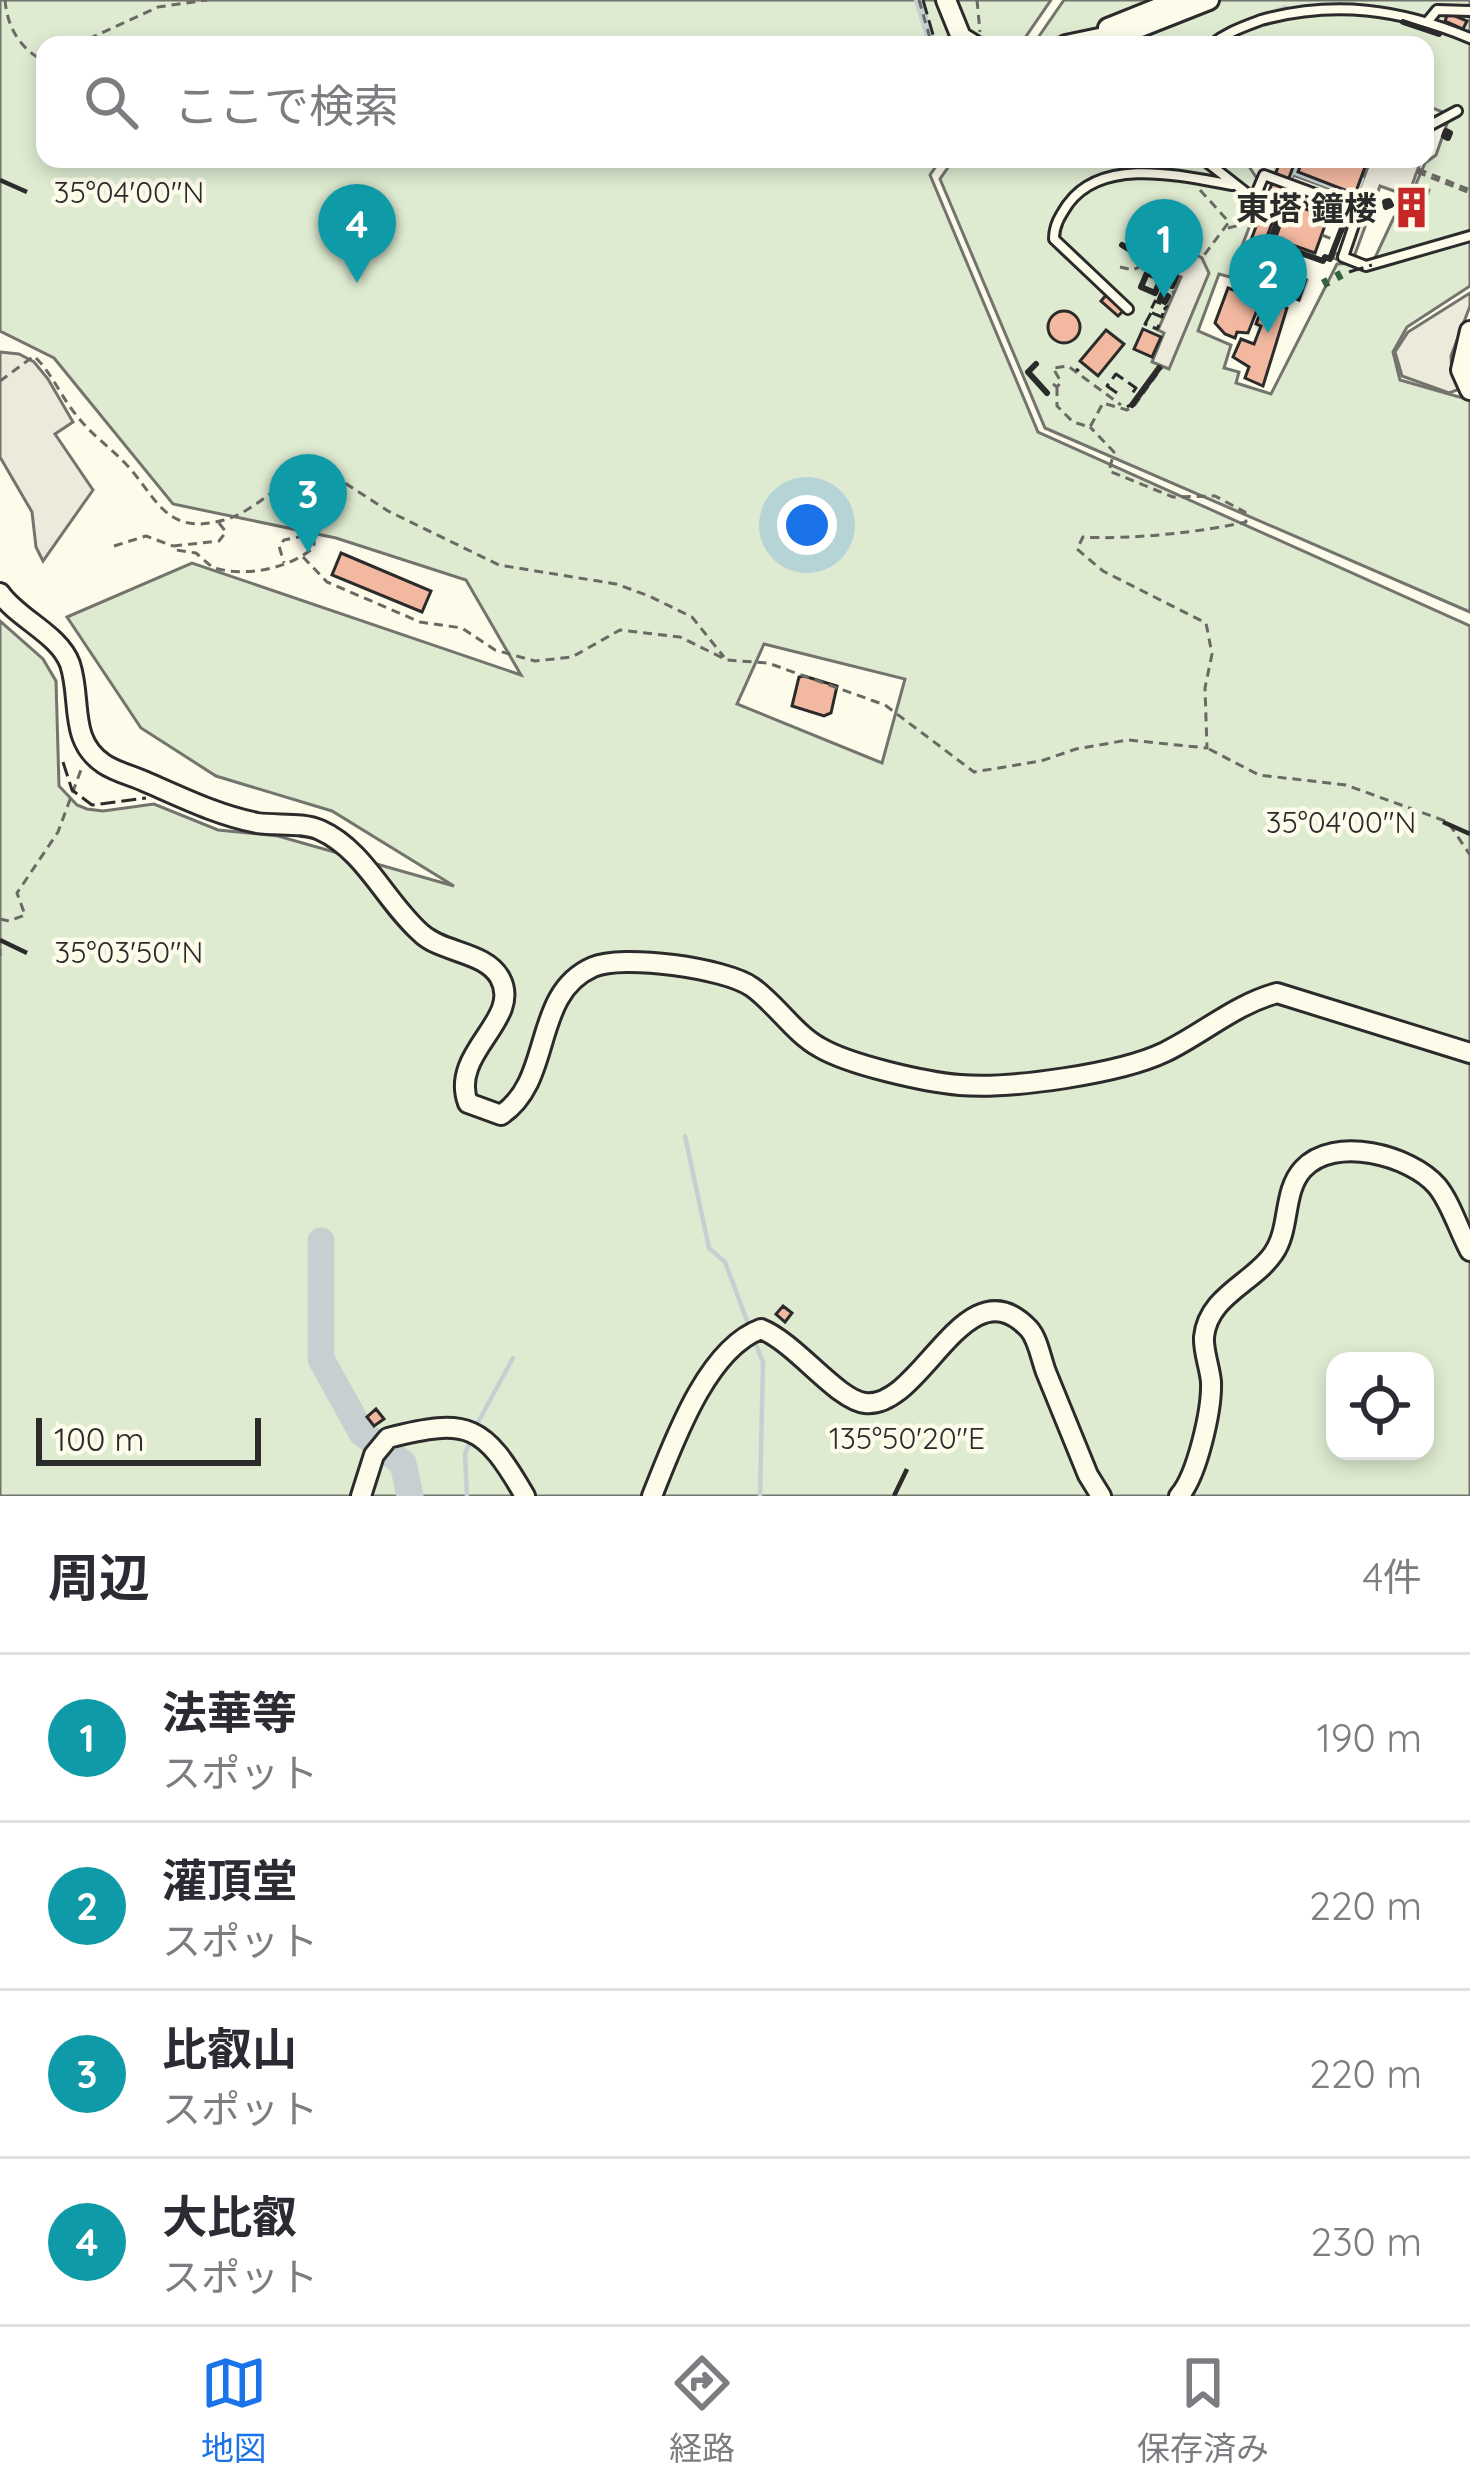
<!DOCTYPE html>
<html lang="ja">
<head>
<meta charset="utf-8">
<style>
	:root { --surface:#fff; --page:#f7f7f7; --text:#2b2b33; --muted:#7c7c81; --line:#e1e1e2; --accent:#1a73e8 }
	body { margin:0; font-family:Quicksand,"Noto Sans JP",sans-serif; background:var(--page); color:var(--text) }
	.controls { position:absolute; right:36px; bottom:36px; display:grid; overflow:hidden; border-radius:24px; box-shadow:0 6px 18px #0003 }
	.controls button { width:108px; height:108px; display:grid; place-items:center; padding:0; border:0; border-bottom:3px solid var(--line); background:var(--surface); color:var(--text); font:60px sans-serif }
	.scale { position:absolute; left:36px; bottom:30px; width:225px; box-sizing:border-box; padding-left:12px; border:6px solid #2b2b2b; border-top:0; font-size:33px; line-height:42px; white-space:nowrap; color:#2b2b2b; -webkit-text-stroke:9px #fdfbea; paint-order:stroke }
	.you { position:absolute; left:807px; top:525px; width:42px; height:42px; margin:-30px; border:9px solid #fff; border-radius:50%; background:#1a73e8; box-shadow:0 0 0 18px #1a73e833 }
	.badge { display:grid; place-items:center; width:78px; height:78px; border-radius:50%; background:var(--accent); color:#fff; font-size:39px; font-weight:700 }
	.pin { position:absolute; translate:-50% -99px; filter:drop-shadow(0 3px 6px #0008) }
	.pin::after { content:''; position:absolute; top:63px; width:42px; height:36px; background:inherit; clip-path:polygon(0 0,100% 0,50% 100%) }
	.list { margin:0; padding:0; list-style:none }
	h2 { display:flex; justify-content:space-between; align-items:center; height:156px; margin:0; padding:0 48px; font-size:51px }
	h2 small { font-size:39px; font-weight:400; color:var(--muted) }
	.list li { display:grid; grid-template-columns:78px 1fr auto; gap:36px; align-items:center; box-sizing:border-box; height:168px; padding:0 48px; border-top:3px solid var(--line) }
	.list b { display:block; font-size:45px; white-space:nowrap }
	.list p { margin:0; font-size:39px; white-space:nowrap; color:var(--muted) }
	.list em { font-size:39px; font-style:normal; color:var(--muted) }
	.icon { flex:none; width:66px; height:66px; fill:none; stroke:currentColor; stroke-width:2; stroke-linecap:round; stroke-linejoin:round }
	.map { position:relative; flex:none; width:1470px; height:1496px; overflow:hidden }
	.search { position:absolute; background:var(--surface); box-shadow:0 6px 18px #0003; left:36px; right:36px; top:36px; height:132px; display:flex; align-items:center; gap:30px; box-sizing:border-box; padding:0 42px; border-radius:24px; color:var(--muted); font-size:45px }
	.sheet { height:828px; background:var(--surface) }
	nav { display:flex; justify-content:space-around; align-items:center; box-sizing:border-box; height:168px; border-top:3px solid var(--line); background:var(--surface); font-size:33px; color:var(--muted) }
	nav a { display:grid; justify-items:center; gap:6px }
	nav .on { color:var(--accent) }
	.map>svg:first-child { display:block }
	.green { fill:#deebd1; stroke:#74746e; stroke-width:3; fill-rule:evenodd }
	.parking { fill:#eceadb; stroke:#74746e; stroke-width:3 }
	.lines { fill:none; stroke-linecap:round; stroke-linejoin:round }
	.stream { stroke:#c7d0d0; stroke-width:4.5 }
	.river { stroke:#c7d0d0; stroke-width:27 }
	.building { fill:#f2b8a0; stroke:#2b2b2b; stroke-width:3 }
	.lane-casing { stroke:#2b2b2b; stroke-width:14 }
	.secondary-casing { stroke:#2b2b2b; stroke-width:24 }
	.path { stroke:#6a6964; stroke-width:3; stroke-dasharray:9 6; stroke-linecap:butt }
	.lane { stroke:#fdfbea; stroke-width:8 }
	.secondary { stroke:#fdfbea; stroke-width:18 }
	.hedge { stroke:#34623c; stroke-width:9; stroke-dasharray:6 9; stroke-linecap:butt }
	.fence { stroke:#2b2b2b; stroke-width:3; stroke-dasharray:15 6; stroke-linecap:butt }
	.wall { stroke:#2b2b2b; stroke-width:6 }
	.ticks { fill:none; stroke:#2b2b2b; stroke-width:4.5 }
	.labels { text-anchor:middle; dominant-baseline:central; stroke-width:9; stroke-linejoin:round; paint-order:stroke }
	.poi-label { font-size:33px; font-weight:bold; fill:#2b2b2b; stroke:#fdfbea; text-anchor:end }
	.ticks-label { font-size:30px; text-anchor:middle; fill:#2b2b2b; stroke:#fdfbea; stroke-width:9; stroke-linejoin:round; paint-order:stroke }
</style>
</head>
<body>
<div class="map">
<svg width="1470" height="1496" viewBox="0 0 1470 1496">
	<rect width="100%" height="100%" fill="#fdfbea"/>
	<path class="green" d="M0,0H1051L1020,45H45V159H941L930,175L1038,432L1470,626V1496H0V621L43,659L56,681L59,786L77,805L87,809L103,811L154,804L218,830L278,836L454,886L332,811L216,776L141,728L67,617L192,563L521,675L466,580L336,538L173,504L54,358L0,331ZM764,644L905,679L882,763L737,704ZM1335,1361H1425V1451H1335Z
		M1064,0H1470V286L1407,327L1393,352L1400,380L1470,400V612L1045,428L940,179L954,159H1244L1264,189L1230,277L1219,274L1198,331L1231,345L1224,368L1239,372L1236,383L1271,394L1337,264L1373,262L1394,217L1417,224L1429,190L1416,184L1425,163L1436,155L1450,115L1425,105V45H1033Z"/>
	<path class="parking" d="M1371,159H1414L1412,164L1419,166L1408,196L1380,186L1351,265L1333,258L1335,253L1340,254L1347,233L1343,231L1347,219L1286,196L1293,175L1356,198Z
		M1160,234L1202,258L1209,273L1169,369L1152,362L1164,333L1158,330L1181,277L1147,263Z
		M1470,293V306L1451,356L1452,373L1460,389L1449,393L1402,376L1395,352L1408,332Z
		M0,352L19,354L34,362L48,379L73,422L55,434L93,490L43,561L36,547L32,512L0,457Z"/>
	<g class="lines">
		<path class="stream" d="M916,0L930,45
			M921,0L934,45
			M1263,16L1285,7
			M1297,159L1258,262L1307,280L1299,300
			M1300,159L1295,173L1356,196L1362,179
			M1274,176L1280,159
			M1290,194L1352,217
			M685,1136L709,1248L725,1262L749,1326
			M753,1337L763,1362L760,1496
			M476,1426L513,1358
			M467,1496L465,1454L472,1437"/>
		<path class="river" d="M321,1241V1359L362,1433L403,1463L410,1496"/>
	</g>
	<path class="building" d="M1448,13L1467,21L1463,29L1445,21Z
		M1281,159H1296L1250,282L1237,278Z
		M1303,159H1368L1355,194L1298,172Z
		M1405,198L1421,203L1416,217L1400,212Z
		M1289,203L1328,217L1315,253L1275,239Z
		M1258,262L1277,269L1272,282L1253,275Z
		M1277,269L1306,280L1299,300L1269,289Z
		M1228,288L1261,300L1248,333L1237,332L1235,338L1225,334L1215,323Z
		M1269,289L1281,293L1277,304L1287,308L1263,386L1245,378L1249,367L1233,357L1241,339L1254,344L1261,326L1256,324Z
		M1107,294L1124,310L1118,316L1101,301Z
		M1048 327a16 16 0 1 1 32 0a16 16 0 1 1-32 0Z
		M1143,329L1161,337L1152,357L1134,349Z
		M1106,330L1124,344L1098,376L1080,361Z
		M341,553L431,591L422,612L332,575Z
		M804,676L837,686L831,713L824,716L792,706L799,677Z
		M783,1306L792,1313L785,1322L776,1314Z
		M376,1409L384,1419L374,1426L367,1417Z"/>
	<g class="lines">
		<defs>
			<path id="lane" d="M1428,21L1437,10L1470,11
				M1211,45C1227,32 1243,27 1261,20C1334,0 1400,9 1470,38
				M1427,127L1457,111
				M1203,159L1254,199L1264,175L1359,210L1343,257L1366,266L1470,236
				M1128,309L1054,239C1054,225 1060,216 1068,204C1103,156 1182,176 1232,185"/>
			<path id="secondary" d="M946,0L961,37L974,45
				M1108,28L1178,0
				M1066,45L1128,32L1209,0
				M1470,331L1461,370L1470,390
				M0,593C18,619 59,634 70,664C82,700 68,740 104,764C116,772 133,776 146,782C183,798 217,815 257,823C277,826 302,822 320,830C365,850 386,903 422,934C443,953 486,952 500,978C523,1020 449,1052 468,1103L501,1115C554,1080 531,994 593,967C622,954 725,968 752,987C776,1004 794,1033 819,1047C849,1065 925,1082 960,1085C1011,1089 1119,1074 1165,1052C1204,1033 1234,1005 1277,993L1470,1053
				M361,1496L374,1455L388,1438C469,1417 484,1425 525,1496
				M652,1496C673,1444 706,1349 761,1329C796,1343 837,1400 865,1403C922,1410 965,1261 1029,1329C1038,1339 1041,1359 1046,1372C1060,1406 1074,1440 1088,1475L1101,1496
				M1179,1496C1197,1476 1212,1410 1211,1382C1210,1368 1203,1351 1204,1337C1208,1296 1253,1283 1273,1254C1291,1229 1282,1192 1303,1169C1334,1135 1410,1155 1437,1186C1451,1203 1459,1231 1470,1251"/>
		</defs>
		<use href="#lane" class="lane-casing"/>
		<use href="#secondary" class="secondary-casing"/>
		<path class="path" d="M5,0C7,24 17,44 37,57L45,55
			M919,0L932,45
			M977,0L980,32
			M75,45L158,7L207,0
			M1366,164L1369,165
			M1418,169L1470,190
			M1417,172L1470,193
			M1200,190L1229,222L1202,258
			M1418,210L1419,211
			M1228,228L1236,226L1248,212
			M1322,235L1337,241
			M1120,267L1133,270L1147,263
			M1174,282L1177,283
			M1158,286L1175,293
			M0,381L34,356C52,373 61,397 77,416C90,433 108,446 123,461C157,495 163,537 224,520C260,510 282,476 319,466L388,511L499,565L616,584L649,596L692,617L724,657
			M1053,384L1057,387L1061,382L1053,368L1068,366L1121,405
			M1057,387V406L1073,422L1090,427L1103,403L1127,410L1134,406L1163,366
			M219,523L226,532L219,541L173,546L176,550L196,553L212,567C242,578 290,569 314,547V541L304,536L284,540L279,546L284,563
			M114,546L146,536L173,546
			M303,557L327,582L420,622L462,628L495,650L535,661L572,657L620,630L680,637L727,660L768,663L885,705L974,772L1041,761L1076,749L1128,740L1207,748L1205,688L1212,654L1206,623L1103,571L1077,549L1083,537C1127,540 1203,532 1246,522L1245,512L1215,496L1173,497L1109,471L1114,452L1090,427
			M1209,749L1259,775L1346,785L1448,822L1470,855
			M0,919L9,921L25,915L17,893L58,832L82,767
			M0,949V956"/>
		<use href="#lane" class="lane"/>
		<use href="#secondary" class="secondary"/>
		<path class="hedge" d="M1323,284L1346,272"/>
		<path class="fence" d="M923,0L936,45
			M1412,193L1411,196L1423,201L1427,191L1414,186L1413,189
			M1336,243L1330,259L1324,257L1323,261L1270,242L1286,197L1339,217L1337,221L1343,223L1338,238
			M1349,272L1372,265
			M1151,313L1145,324L1157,329L1159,325
			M1163,313L1162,317L1150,312L1155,301L1167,306L1164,310
			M1076,369L1079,371
			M1117,393L1107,386L1116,374L1136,388L1131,395
			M1127,407L1130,405
			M63,762L72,790L92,805L146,798"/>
		<path class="wall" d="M1403,22L1439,34
			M1446,131L1450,133L1448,138L1444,136Z
			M1286,197L1339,216L1338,221L1344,223L1330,259L1325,257L1323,261L1270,242Z
			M1389,201L1391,205L1386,207L1385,202Z
			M1122,245L1145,259
			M1147,273L1161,279L1155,293L1141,287Z
			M1168,274L1176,277L1172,286L1164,283Z
			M1162,294L1168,296L1165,302L1160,299Z
			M1036,364L1028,372L1047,393
			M1132,405L1159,368"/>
	</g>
	<path class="ticks" d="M0,180L27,192M1443,822L1470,834M0,940L27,953M894,1496L907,1469"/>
	<defs>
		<symbol id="building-bare" viewBox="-9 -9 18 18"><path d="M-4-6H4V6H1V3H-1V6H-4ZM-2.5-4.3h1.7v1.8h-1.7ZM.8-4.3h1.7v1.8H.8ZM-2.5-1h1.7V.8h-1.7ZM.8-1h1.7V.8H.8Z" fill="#c62828" stroke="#fdfbea" stroke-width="2.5" paint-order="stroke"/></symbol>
	</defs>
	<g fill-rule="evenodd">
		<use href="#building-bare" x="1382" y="178" width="59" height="59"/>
	</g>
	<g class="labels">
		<g class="poi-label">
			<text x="1377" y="207">東塔 鐘楼</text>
		</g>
	</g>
	<g class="ticks-label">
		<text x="129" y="203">35°04'00"N</text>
		<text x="1341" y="833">35°04'00"N</text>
		<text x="129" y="963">35°03'50"N</text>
		<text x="907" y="1449">135°50'20"E</text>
	</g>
</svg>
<div class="controls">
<button><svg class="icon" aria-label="locate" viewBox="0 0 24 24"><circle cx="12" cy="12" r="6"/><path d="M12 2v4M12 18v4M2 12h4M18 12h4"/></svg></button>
</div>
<div class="scale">100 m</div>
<div class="you"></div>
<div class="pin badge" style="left:1164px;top:298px;background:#0f9aa8">1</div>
<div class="pin badge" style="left:1268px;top:333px;background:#0f9aa8">2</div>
<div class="pin badge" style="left:308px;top:553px;background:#0f9aa8">3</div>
<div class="pin badge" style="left:357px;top:283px;background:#0f9aa8">4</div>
<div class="search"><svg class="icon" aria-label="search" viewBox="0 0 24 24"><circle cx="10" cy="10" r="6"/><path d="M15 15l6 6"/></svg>ここで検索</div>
</div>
<section class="sheet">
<h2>周辺<small>4件</small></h2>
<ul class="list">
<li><span class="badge" style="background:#0f9aa8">1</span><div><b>法華等</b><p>スポット</p></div><em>190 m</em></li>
<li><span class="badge" style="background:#0f9aa8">2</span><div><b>灌頂堂</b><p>スポット</p></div><em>220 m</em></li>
<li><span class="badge" style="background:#0f9aa8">3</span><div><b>比叡山</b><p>スポット</p></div><em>220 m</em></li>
<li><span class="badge" style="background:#0f9aa8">4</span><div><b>大比叡</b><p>スポット</p></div><em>230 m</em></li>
</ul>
</section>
<nav>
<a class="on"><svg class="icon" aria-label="map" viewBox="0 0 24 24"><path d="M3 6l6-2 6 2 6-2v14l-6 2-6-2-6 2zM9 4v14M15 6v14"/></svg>地図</a>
<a><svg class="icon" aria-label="directions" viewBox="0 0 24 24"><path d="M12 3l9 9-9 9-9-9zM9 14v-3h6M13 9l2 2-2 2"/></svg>経路</a>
<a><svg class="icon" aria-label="saved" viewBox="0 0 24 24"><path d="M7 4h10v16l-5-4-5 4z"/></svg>保存済み</a>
</nav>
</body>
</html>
